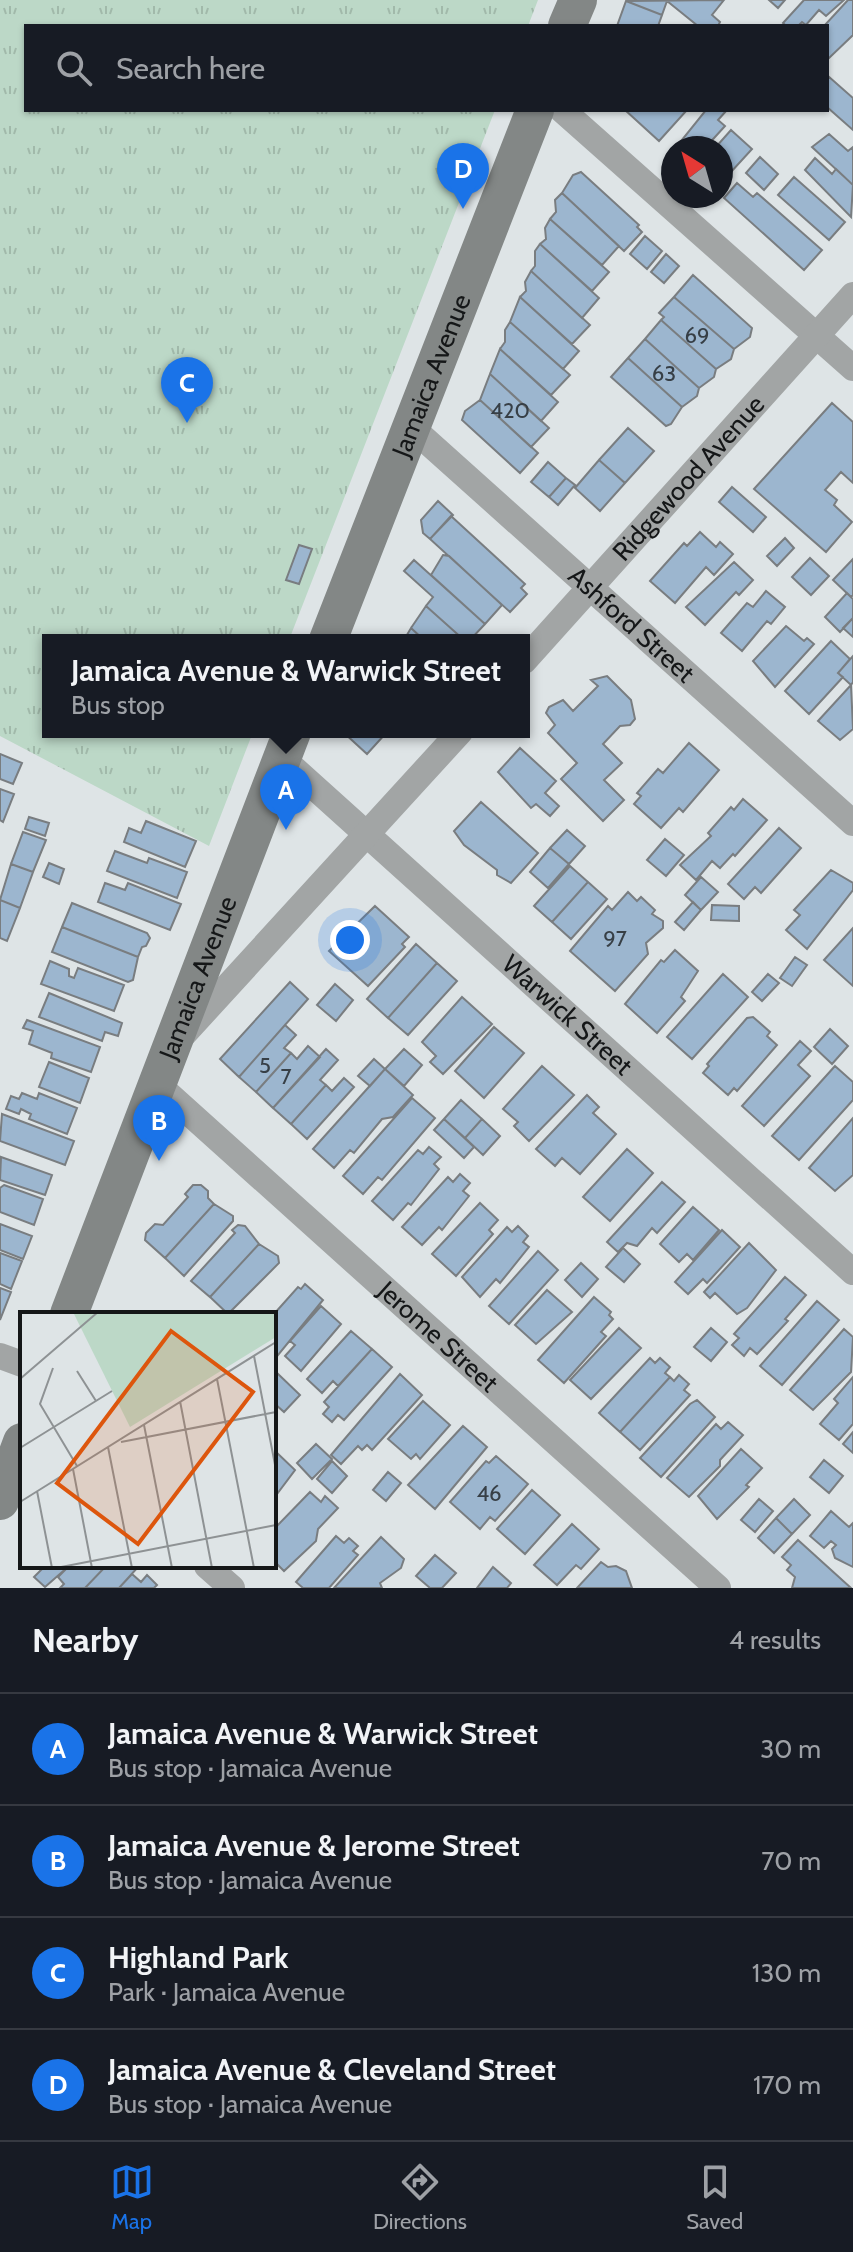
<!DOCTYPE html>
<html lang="en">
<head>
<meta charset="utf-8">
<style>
	:root { --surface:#171b24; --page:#20242c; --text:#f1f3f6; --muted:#9ea1a6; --line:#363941; --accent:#1a73e8 }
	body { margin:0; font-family:Cabin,sans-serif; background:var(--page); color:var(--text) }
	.compass { position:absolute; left:661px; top:136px; width:72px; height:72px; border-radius:50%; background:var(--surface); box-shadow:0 2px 6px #0004; rotate:323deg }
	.you { position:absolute; left:350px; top:940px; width:28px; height:28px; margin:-20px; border:6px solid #fff; border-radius:50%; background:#1a73e8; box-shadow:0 0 0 12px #1a73e833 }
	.badge { display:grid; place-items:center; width:52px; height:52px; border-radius:50%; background:var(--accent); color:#fff; font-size:26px; font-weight:700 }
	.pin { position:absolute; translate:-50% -66px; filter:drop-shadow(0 2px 4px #0008) }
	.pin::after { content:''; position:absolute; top:42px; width:28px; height:24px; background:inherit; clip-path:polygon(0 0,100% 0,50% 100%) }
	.popup { position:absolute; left:42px; top:634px; width:488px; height:104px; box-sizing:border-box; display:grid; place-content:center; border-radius:0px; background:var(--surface); filter:drop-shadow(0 2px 6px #0005); font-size:26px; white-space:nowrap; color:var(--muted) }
	.popup b { font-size:30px; color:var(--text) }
	.popup::after { content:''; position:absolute; left:50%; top:100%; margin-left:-16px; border:16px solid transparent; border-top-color:var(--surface) }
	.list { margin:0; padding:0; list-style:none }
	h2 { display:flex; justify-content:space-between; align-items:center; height:104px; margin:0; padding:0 32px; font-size:34px }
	h2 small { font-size:26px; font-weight:400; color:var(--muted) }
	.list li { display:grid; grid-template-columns:52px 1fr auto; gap:24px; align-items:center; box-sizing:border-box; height:112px; padding:0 32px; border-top:2px solid var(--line) }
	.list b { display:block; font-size:30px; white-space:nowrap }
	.list p { margin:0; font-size:26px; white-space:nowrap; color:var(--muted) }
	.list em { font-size:26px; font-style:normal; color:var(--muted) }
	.icon { flex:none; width:44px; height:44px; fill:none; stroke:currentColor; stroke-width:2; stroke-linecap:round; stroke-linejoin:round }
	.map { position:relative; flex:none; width:853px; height:1588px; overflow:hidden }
	.search { position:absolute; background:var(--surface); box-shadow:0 2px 6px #0004; left:24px; right:24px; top:24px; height:88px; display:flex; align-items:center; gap:20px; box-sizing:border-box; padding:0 28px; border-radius:0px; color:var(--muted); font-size:30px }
	.sheet { height:552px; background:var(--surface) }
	nav { display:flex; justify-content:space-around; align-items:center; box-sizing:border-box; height:112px; border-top:2px solid var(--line); background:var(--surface); font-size:22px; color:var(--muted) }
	nav a { display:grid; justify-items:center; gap:4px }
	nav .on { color:var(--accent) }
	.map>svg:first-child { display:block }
	.park { fill:url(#park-tufts) }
	.building { fill:#9cb6cf; stroke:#797d80; stroke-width:2 }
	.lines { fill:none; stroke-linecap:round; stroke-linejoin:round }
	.minor { stroke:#a2a5a5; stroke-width:26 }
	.secondary { stroke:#838786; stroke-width:38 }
	.labels { text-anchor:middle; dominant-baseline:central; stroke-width:7; stroke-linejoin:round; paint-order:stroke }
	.number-label { font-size:22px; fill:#373f46 }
	.street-label { font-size:26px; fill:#151718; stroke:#dee4e6 }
	.inset-road { fill:none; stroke:#8e9294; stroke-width:2 }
	.view { fill:#dd560d; fill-opacity:0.15; stroke:#dd560d; stroke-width:4 }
	.inset-edge { fill:none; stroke:#151718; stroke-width:4 }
</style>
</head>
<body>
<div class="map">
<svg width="853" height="1588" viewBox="0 0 853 1588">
	<defs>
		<pattern id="park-tufts" width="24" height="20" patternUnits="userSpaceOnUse" patternTransform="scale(2)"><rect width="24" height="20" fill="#bcd8c7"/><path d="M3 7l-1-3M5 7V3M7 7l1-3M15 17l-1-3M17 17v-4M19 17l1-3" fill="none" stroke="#a1b9aa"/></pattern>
	</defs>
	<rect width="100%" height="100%" fill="#dee4e6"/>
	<path class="park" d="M0,0H538L528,26H26V110H495L289,640H48V732H253L209,846L0,736Z"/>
	<path class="building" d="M724,0L712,15L720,22L718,26H698L667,1L662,15L626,1Z
		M769,0H785L778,8Z
		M804,0H844L826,16L819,10L806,25L802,22L798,26H786L783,23Z
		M848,0H853V35L827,60V26H824Z
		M626,1L662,15L658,26H617Z
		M828,76L853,98V130L827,107Z
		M625,110H687L659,141Z
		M706,110H727L718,120L725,126L705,148L673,151Z
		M731,130L752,149L721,183V148H715Z
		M829,134L848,151L853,147V185L812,147Z
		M760,157L778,174L764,190L746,173Z
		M815,158L832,174L836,169L853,185L851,217L805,170Z
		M581,172L639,225L637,227L642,232L624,251L562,193L573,175Z
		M794,177L845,222L829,240L778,195Z
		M737,183L753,197L757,193L822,250L804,270L724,198Z
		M562,193L619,246L602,265L550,219L556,212L555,200Z
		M550,219L609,272L592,291L540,244L546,239L545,228Z
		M645,236L662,251L647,269L630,254Z
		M540,244L599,298L582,318L531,271L535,266V251Z
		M666,254L679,266L664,283L651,272Z
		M531,271L590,325L572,344L520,297L526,291L525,282Z
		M693,275L752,328L750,337L734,349L674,297Z
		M520,297L579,351L563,369L510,322Z
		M674,297L734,349L731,359L716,369L661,320L664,317L659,313Z
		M661,320L716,369L714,377L699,388L645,339Z
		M510,322L570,375L551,395L500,349L505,342V330Z
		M645,339L699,388L697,396L682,407L628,358Z
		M500,349L558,402L541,421L490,374Z
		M628,358L682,407L671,424L666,426L611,377Z
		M490,374L549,428L531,447L480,400Z
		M480,400L538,453L520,473L462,420L465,411Z
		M832,403L853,422V483L841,472L825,490L837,500L834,505L852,522L826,552L754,489Z
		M628,428L654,451L625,483L599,460Z
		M599,460L625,483L600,511L575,488Z
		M548,462L566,478L549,497L531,482Z
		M566,478L575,485L558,505L549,497Z
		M732,487L766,517L753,532L719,502Z
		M438,501L453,515L430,539L423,533L421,520Z
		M451,516L525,584L521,588L527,594L510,612L430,539Z
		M700,532L716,547L720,542L733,554L714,575L706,567L675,603L650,581L684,543L687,546Z
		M785,538L794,548L777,566L767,556Z
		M299,545L312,549L299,584L286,580Z
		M443,555L449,556L502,605L485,624L431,575Z
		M810,558L829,576L811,595L792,577Z
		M853,559V595L851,597L833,580Z
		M414,560L485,624L470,640H464L426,606L433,597L404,571Z
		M734,562L753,580L739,595L736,592L705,625L686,607Z
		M766,591L785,607L771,624L767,621L742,651L721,633L747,603L753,607Z
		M847,593L853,599V618L840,632L825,617Z
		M426,606L464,640H424L411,628Z
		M853,618V637L843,628Z
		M786,626L804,641L807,638L814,644L775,687L753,661Z
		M411,628L424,640H404Z
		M831,641L850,659L838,673L843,677L809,714L785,691Z
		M853,656V682L851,685L838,673Z
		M607,676L631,700L635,719L630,725L620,726L603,744L622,763L604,780L624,800L603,821L561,779L577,763L548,733L555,725L546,713L549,707L563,700L573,711L598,686L591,680Z
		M851,685L853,729L840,740L818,721Z
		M343,732H387L367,754Z
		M689,743L719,770L683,812L679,808L661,828L634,804L641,796L637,793L658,769L663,773Z
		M520,748L556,781L545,793L559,806L550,816L536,804L531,808L498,772Z
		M0,754L22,763L13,784L0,779Z
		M0,789L14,794L3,822L0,820Z
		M743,799L767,820L735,856L733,854L720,868L712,861L696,880L680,865L711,836L708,833L731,807L734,810Z
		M481,802L538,853L511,883L497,875V870L464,845L454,831Z
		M29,817L49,823L45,836L25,829Z
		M146,821L196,841L185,867L124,842L129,828L141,833Z
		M779,828L801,848L761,893L755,887L744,899L728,884Z
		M567,830L585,846L569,864L550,848Z
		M23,832L46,840L33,872L11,864Z
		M665,839L684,855L666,876L647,860Z
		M550,848L569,864L548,888L530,872Z
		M115,851L147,863L149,858L187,872L177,898L107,871Z
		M49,863L64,869L59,884L43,877Z
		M11,864L33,872L20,908L0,900Z
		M570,866L588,882L552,922L534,906Z
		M831,870L853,883V890L807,949L786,930L800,915L794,910Z
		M701,877L718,892L701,910L685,895Z
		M588,882L607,899L571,939L552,922Z
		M105,883L125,890L128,883L181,904L170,930L98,902Z
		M628,892L637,901L641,897L655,910L652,914L663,921V928L646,943L648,954L615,991L570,951L608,906L612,910Z
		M0,900L20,908L7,941L0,938Z
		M693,902L701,910L684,930L675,922Z
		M72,903L147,933L150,938L146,946L142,947L138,957L62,927Z
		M712,905L739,906V921L711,920Z
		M375,906L409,937L402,944L405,947L368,986L329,951Z
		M62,927L138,957L133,980L128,982L52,952Z
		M853,928V986L824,960Z
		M416,944L437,963L388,1018L367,999Z
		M675,950L698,971L681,997L685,1001L657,1033L625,1004L661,960L664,962Z
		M795,957L807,965L792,986L780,978Z
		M50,961L69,969V976L74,978L78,968L124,985L114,1011L41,984Z
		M437,963L457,981L408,1035L388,1018Z
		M723,974L748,997L692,1059L667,1037Z
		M768,974L779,983L762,1001L752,992Z
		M290,982L308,999L239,1077L220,1059Z
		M335,984L353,1000L336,1021L317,1005Z
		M49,993L122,1023L118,1036L105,1032L102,1041L39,1017Z
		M462,997L492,1024L443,1074L430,1062L436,1056L422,1042Z
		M753,1017L770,1032L767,1036L777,1045L737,1091L734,1088L728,1095L703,1073L709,1066L707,1064L747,1018Z
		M27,1020L100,1047L91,1072L51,1058L52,1053L29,1044L33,1031L23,1028Z
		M285,1025L296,1035L284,1048L291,1053L256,1092L239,1077Z
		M494,1027L524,1053L484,1098L455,1071Z
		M830,1029L848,1046L832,1064L814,1047Z
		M800,1041L811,1051L798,1065L810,1076L764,1126L742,1106Z
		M308,1046L320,1057L273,1108L256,1092L291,1053L297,1059Z
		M326,1049L338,1060L320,1080L326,1085L291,1124L273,1108Z
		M404,1049L422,1065L404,1086L385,1069Z
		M374,1059L385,1069L370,1086L358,1076Z
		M49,1062L89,1078L80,1103L39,1087Z
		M542,1066L574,1095L529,1141L514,1126L518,1122L503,1109Z
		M835,1066L853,1082V1100L799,1160L772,1136Z
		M385,1069L413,1095L393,1117L382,1119L354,1153L350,1150L334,1168L313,1149Z
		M344,1078L354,1087L307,1139L291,1124L326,1085L332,1091Z
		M22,1093L37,1099L39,1093L77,1108L67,1134L29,1119L31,1114L21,1109L19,1114L6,1109L11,1096L19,1099Z
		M587,1095L599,1107L593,1113L616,1134L580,1174L562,1158L555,1166L536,1149Z
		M412,1098L435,1118L382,1180L378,1177L363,1194L343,1176Z
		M461,1100L482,1119L465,1138L444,1119Z
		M2,1114L74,1141L65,1165L0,1141Z
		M853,1118V1175L835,1191L809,1168Z
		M444,1119L474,1147L464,1158L434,1130Z
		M482,1119L500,1136L483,1155L465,1138Z
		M429,1147L441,1157L434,1164L439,1169L411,1205L408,1203L393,1220L372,1201L418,1150L423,1154Z
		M627,1149L653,1173L610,1221L583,1197Z
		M1,1157L52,1175L45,1195L0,1180Z
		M460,1174L470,1183L463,1191L469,1196L442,1230L439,1227L422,1245L402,1227L448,1177L453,1182Z
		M662,1182L685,1202L657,1233L652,1228L637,1246L627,1243L618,1252L607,1242Z
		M4,1185L43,1199L34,1225L0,1212V1188Z
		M193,1185H201L208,1191V1198L214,1204L165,1258L145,1240L146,1233L155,1224L163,1225L188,1197L185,1194Z
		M480,1203L498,1220L489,1230L493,1234L456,1276L432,1254Z
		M214,1204L233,1216V1221L184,1276L165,1258Z
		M693,1207L719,1230L693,1260L687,1254L679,1262L660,1244Z
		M0,1224L32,1236L23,1259L0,1250Z
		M238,1225L245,1226L259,1244L210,1297L191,1281L235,1233L232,1230Z
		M518,1226L528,1236L523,1242L529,1247L500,1283L496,1279L480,1297L462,1277L507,1227L512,1232Z
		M722,1230L740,1247L707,1283L703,1279L688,1294L675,1282Z
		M749,1243L776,1270L747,1308L737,1314L715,1293L710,1298L704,1292Z
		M259,1244L278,1256L279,1263L228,1314L210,1297Z
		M623,1248L640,1264L624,1282L606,1267Z
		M538,1251L558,1270L509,1324L489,1306Z
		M0,1253L22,1261L11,1289L0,1284Z
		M581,1263L598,1279L582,1297L565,1280Z
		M785,1277L806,1295L785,1319L788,1321L757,1354L750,1348L744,1356L732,1345L739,1338L734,1334Z
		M305,1284L323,1300L274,1360V1314L298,1287L301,1289Z
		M0,1288L11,1292L0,1320Z
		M547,1290L572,1312L536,1344L515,1325Z
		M594,1297L611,1312L609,1315L613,1319L601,1332L606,1336L564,1383L538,1360Z
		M817,1301L839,1320L782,1385L760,1366Z
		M321,1306L341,1324L301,1371L285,1356L295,1345L290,1341Z
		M619,1328L641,1348L591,1399L570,1380Z
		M711,1328L727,1342L711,1361L694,1347Z
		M844,1329L853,1337L851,1372L813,1410L790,1390Z
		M351,1331L372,1349L338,1386L333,1381L322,1393L307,1379Z
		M372,1349L392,1367L344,1420L338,1415L332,1422L323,1414L329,1407L324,1402Z
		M650,1358L655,1363L660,1358L670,1367L665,1373L670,1377L620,1432L599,1413Z
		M276,1372L300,1395L284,1412L274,1403Z
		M400,1374L422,1395L372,1450L367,1445L362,1450L358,1446L341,1464L331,1455Z
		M679,1375L689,1384L684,1390L690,1395L640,1450L620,1432L670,1377L674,1381Z
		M853,1377V1424L839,1440L820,1424L838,1403L834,1399Z
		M697,1400L715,1417L661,1477L640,1458L690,1404Z
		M423,1401L450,1425L420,1459L416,1454L411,1459L388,1439Z
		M728,1422L743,1435L720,1460V1466L689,1497L667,1478L716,1424L721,1429Z
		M463,1426L487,1447L435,1509L408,1485Z
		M853,1432V1453L843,1444Z
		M316,1444L332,1459L312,1479L297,1463Z
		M741,1449L762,1468L746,1485L749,1487L717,1519L698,1496Z
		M274,1450L295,1470L274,1498Z
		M496,1456L528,1484L495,1521L490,1517L480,1529L450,1502L486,1461L489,1463Z
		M824,1460L843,1476L829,1493L810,1477Z
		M332,1461L347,1476L332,1493L317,1479Z
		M388,1472L401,1483L386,1501L373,1490Z
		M532,1490L560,1515L525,1554L497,1529Z
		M310,1492L321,1502L325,1496L338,1508L318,1529L316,1541L284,1571L274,1561V1529Z
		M759,1499L773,1511L755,1532L741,1520Z
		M794,1499L810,1515L792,1534L776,1518Z
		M831,1511L849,1527L853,1523V1567L835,1558L832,1549L836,1545L831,1541L824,1548L810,1536Z
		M776,1518L792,1534L774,1553L758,1538Z
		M572,1524L599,1549L581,1569L576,1565L557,1585L534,1565Z
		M336,1536L344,1543L349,1538L358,1546L353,1551L358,1555L329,1588H303L296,1582Z
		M381,1537L404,1559L401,1568L380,1583L382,1588H334Z
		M798,1540L851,1588H792L795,1577L787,1570L791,1565L782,1557Z
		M435,1555L456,1573L442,1588H430L416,1576Z
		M601,1562L608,1567L616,1566L626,1571L632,1588H577Z
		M45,1566H69L45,1587L34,1577Z
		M69,1566H106L85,1588H60L64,1584L58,1577Z
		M106,1566H139L119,1588H85Z
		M493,1567L511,1583L507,1588H477Z
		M132,1574L141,1582L147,1575L157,1585L154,1588H119Z"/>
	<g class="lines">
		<g class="minor">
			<path d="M562,110L853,368"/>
			<path id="s1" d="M411,427L853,823"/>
			<path id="s2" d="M524,661L853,295"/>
			<path id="s3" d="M282,758L853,1272"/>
			<path d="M183,1035L460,732"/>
			<path id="s4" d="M157,1084L718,1588"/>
			<path d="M0,1356L22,1364"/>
			<path d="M207,1566L232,1588"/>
		</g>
		<g class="secondary">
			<path d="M567,26L578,0"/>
			<path id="s5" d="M328,640L535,110"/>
			<path id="s6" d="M69,1314L292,732"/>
			<path d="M0,1501L22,1442"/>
		</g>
	</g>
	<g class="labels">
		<g class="number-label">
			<text x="697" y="335">69</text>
			<text x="664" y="373">63</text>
			<text x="510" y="410">420</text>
			<text x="615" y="938">97</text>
			<text x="265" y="1065">5</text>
			<text x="286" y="1076">7</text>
			<text x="489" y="1493">46</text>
		</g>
		<g class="street-label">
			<text stroke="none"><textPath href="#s5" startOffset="284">Jamaica Avenue</textPath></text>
			<text stroke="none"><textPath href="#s2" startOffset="246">Ridgewood Avenue</textPath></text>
			<text stroke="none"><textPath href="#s1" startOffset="296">Ashford Street</textPath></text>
			<text stroke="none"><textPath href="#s6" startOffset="360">Jamaica Avenue</textPath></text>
			<text stroke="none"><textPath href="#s3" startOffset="384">Warwick Street</textPath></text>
			<text stroke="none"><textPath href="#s4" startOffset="378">Jerome Street</textPath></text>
		</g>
	</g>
	<g transform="translate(20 1312)">
		<rect width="256" height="256" fill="#dee4e6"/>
		<path d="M53,0H256V25L110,115Z" fill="#bcd8c7"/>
		<path class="inset-road" d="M234,44L256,158M33,56L20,92L57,154M57,59L76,89M0,67L78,0M197,67L234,256M160,89L192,256M124,113L152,256M101,130L256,100M88,135L112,256M0,136L92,79M53,157L72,256M17,179L32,256M0,190L256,30M36,256L256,213"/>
		<path class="view" d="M151,19L233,80L118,232L37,171Z"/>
		<rect width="256" height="256" class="inset-edge"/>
	</g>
</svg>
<svg class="compass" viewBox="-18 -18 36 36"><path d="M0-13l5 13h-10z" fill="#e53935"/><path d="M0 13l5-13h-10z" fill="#9ea1a6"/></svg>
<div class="you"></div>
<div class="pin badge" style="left:286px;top:830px">A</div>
<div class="popup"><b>Jamaica Avenue &amp; Warwick Street</b>Bus stop</div>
<div class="pin badge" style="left:159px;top:1161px">B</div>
<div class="pin badge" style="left:187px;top:423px">C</div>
<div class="pin badge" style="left:463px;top:209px">D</div>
<div class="search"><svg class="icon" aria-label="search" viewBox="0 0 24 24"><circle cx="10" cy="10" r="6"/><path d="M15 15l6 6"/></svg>Search here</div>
</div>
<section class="sheet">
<h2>Nearby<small>4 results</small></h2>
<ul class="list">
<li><span class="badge">A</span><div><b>Jamaica Avenue &amp; Warwick Street</b><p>Bus stop · Jamaica Avenue</p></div><em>30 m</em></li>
<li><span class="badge">B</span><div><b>Jamaica Avenue &amp; Jerome Street</b><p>Bus stop · Jamaica Avenue</p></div><em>70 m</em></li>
<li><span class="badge">C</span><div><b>Highland Park</b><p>Park · Jamaica Avenue</p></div><em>130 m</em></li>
<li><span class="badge">D</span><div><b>Jamaica Avenue &amp; Cleveland Street</b><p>Bus stop · Jamaica Avenue</p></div><em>170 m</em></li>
</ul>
</section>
<nav>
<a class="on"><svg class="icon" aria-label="map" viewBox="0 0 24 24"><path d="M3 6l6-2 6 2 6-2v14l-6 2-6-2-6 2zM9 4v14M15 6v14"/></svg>Map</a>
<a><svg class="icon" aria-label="directions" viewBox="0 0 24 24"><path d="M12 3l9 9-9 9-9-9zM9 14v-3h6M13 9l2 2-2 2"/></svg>Directions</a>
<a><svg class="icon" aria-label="saved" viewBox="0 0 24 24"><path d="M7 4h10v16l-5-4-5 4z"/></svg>Saved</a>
</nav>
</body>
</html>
